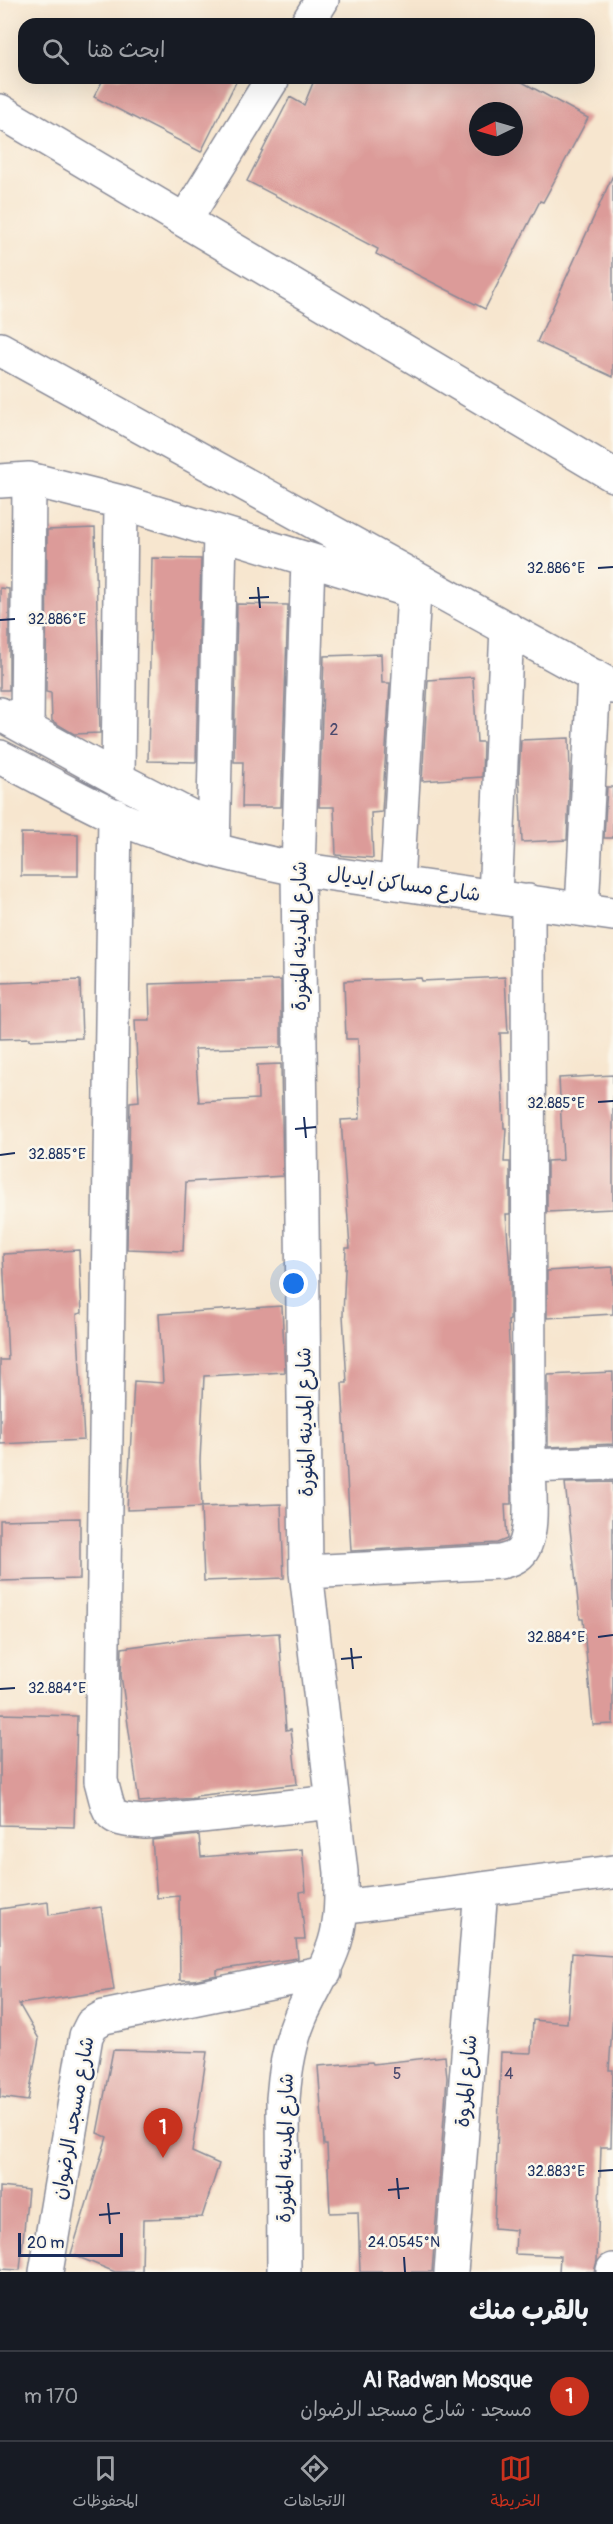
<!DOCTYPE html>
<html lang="ar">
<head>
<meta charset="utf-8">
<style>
	:root { --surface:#171b24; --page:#242831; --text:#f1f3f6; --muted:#9ea1a6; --line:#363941; --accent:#c8321e }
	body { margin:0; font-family:Pangolin,"Playpen Sans Arabic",sans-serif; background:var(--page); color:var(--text); direction:rtl }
	.compass { position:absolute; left:469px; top:102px; width:54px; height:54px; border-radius:50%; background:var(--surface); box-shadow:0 6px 24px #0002; rotate:265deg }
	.scale { position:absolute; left:18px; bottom:15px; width:105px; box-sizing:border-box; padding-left:6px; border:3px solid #1b2f5e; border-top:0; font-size:16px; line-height:21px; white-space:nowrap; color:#1b2f5e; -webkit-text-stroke:4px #fbf7ec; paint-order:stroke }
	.you { position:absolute; left:294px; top:1284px; width:21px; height:21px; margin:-15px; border:4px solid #fff; border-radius:50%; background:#1a73e8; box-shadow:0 0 0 9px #1a73e833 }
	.badge { display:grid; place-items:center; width:39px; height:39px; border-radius:50%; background:var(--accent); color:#fff; font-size:20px; font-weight:700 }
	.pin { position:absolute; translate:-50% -50px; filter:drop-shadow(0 2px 3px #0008) }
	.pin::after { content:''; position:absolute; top:32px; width:21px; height:18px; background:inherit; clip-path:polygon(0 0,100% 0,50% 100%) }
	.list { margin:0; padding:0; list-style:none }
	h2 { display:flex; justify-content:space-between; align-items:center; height:78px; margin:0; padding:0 24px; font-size:26px }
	h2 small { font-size:20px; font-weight:400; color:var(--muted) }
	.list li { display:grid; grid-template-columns:39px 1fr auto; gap:18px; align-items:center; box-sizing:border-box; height:90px; padding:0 24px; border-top:2px solid var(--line) }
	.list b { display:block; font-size:22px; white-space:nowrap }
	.list p { margin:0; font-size:20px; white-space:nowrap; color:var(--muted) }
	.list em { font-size:20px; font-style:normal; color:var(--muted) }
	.icon { flex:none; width:33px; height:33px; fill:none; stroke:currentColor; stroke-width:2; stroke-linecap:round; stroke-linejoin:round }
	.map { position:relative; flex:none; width:613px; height:2272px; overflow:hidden; direction:ltr }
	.search { position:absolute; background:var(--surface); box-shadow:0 6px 24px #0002; left:18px; right:18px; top:18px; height:66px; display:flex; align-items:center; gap:15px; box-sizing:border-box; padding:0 21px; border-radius:18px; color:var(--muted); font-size:22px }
	.sheet { height:168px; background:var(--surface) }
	nav { display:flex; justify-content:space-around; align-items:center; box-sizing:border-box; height:84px; border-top:2px solid var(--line); background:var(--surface); font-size:16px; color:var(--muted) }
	nav a { display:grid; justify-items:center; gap:3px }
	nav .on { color:var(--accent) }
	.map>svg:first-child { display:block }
	.building { fill:#dc9b99; fill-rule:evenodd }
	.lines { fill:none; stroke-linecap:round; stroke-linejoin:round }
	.minor-casing { stroke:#898a96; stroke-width:36 }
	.minor { stroke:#fff; stroke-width:33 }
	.ticks { fill:none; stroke:#1b2f5e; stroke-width:2 }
	.labels { text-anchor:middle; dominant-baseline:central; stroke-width:5; stroke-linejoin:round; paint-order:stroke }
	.number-label { font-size:16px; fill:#4b4a6d }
	.street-label { font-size:20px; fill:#1b2f5e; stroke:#fbf7ec }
	.ticks-label { font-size:15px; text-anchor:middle; fill:#1b2f5e; stroke:#fbf7ec; stroke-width:5; stroke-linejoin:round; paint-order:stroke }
</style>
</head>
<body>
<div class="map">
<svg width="613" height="2272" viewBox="0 0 613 2272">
	<rect width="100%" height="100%" fill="#fbf7ec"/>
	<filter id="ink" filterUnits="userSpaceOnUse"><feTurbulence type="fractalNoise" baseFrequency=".0167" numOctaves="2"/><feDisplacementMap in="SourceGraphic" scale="12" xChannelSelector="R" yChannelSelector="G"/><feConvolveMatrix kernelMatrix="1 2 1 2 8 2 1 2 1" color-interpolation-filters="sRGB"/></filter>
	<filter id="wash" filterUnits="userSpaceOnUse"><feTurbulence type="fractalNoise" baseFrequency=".008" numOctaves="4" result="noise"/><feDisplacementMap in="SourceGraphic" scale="24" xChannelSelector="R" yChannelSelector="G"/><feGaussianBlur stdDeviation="1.35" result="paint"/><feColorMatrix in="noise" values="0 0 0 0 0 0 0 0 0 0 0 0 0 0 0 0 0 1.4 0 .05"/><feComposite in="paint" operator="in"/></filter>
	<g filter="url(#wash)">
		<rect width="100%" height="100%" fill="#f7e6cf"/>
		<g id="blocks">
			<path class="building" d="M104,78H238L201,152L94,97Z
				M315,78H515L588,118L543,202L540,201L485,309L376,254L378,249L247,181L290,97L304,105ZM478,111H514V147H478Z
				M613,175V377L537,342Z
				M95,528L100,733L74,734L52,721L51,693L46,692L47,530Z
				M152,558L201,559L196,762L148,761Z
				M0,588L9,589V690H0Z
				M237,604L288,605L281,807H242L243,762H234Z
				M381,654L382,683H390L382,812L371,813L373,858L336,855L334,807H319L324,656Z
				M473,677L477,742H483L482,777L422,781L428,680Z
				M569,738L570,772L567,840L522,842L519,774L521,740Z
				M607,787H613V838H604Z
				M21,833L78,834V876H21Z
				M505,977L508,1033H500L504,1128H506L504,1162H510V1214H506L510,1271V1320L508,1321L510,1363L511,1504H505L507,1539L497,1543L351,1551L342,1383H347L343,1315L346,1248H350L341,1120L360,1119L358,1039H346L344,981L421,978L422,981Z
				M80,980L82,1038L29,1040L30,1038L0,1039V983Z
				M281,980V1047L195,1049L199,1102L258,1099L257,1065L281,1064L283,1176L186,1182L183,1251L127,1249L130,1102L139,1101L135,1020H150L149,984Z
				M613,1075V1209L547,1212V1161L563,1160L559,1078Z
				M79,1250L82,1313L77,1314L84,1440L0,1444V1360H8L3,1254Z
				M613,1267V1314L547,1318V1271Z
				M282,1306L285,1372L204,1376L200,1461L202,1507L127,1510L134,1381L163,1383L159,1314Z
				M613,1372V1444L548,1447V1375Z
				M613,1482V1724L593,1725L583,1619H580L565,1483Z
				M281,1504L284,1578L204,1581L201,1507Z
				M80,1518V1579L0,1581V1520Z
				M279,1633L286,1730L291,1729L297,1784L196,1796V1798L139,1802L121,1675L122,1648L196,1638Z
				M0,1714L77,1716L74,1827L0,1825Z
				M199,1835L201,1857L302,1849L306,1891L300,1892L305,1939H296L298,1958L217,1970V1975L194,1980H180L179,1896L157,1898L152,1840Z
				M48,1902L49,1915L101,1907L114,1990L19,2004L39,2039L28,2101L0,2097V1909Z
				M572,1953L613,1956V2014L609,2070H613L611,2147H601L597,2261L594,2272H559L560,2256L515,2254L516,2230L494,2228L501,2052L531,2053L533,2020L567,2023Z
				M113,2050L207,2052L192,2152L219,2164L202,2217L143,2219L142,2272H115L71,2254L107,2137L97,2133Z
				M445,2056L447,2078L432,2272H360L358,2212L330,2213L327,2145H324L318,2066L372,2062L373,2064Z
				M0,2187L28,2190L20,2270L0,2269Z"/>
		</g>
	</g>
	<g filter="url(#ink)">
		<use href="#blocks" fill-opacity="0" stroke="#898a96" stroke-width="1.5"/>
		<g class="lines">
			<defs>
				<path id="minor" d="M307,24L322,0
					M0,111L613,475
					M185,220L273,78
					M0,349L613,687
					M0,481L29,479L121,502L414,592
					M0,714L118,779L213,828
					M27,729L29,479
					M0,757C52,783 105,816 161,834C205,849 252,860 298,869L613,914
					M118,779L121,502
					M115,815L101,1781C111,1817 106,1819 145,1822L333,1802
					M213,850L220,533
					M397,882L414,592
					M495,896L507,628
					M582,909L594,676
					M529,1466L613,1463
					M306,1572L500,1562C508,1560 516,1558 521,1552C535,1535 529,1488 529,1466L528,901
					M341,1907L613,1872
					M46,2272L86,2036L92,2024L104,2017L325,1972
					M284,2272L283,2099C285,2071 289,2044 300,2018C311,1992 327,1969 335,1942C342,1919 341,1896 341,1872L306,1572L298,869L308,560
					M451,2272L481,1889
					M613,2272V2270"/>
			</defs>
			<use href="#minor" class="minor-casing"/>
			<use href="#minor" class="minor"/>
		</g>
	</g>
	<path class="ticks" d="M598,568L613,567M258,587L260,608M249,598L269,597M0,620L15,619M598,1102L613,1101M304,1117L306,1138M295,1129L316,1127M0,1155L15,1153M598,1637L613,1635M351,1648L353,1669M341,1659L362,1657M0,1689L15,1688M598,2171L613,2170M397,2178L399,2199M388,2190L409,2188M108,2203L110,2224M99,2215L120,2213M404,2257L405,2272"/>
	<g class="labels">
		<g class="number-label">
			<text x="334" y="730">2</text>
			<text x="397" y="2074">5</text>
			<text x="509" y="2074">4</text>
		</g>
		<g class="street-label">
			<text transform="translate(404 884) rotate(8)">شارع مساكن ايديال</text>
			<text transform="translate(299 936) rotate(-90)">شارع المدينه المنورة</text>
			<text transform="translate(305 1422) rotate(-91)">شارع المدينه المنورة</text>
			<text transform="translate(466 2081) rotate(-85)">شارع المروة</text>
			<text transform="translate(73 2118) rotate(-80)">شارع مسجد الرضوان</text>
			<text transform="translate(285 2148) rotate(-89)">شارع المدينه المنورة</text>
		</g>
	</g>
	<g class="ticks-label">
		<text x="556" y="573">32.886°E</text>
		<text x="57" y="624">32.886°E</text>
		<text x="556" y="1108">32.885°E</text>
		<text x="57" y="1159">32.885°E</text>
		<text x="556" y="1642">32.884°E</text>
		<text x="57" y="1693">32.884°E</text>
		<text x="556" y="2176">32.883°E</text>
		<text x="404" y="2247">24.0545°N</text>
	</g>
</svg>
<svg class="compass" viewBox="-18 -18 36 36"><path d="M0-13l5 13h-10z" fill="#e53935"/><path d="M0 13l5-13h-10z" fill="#9ea1a6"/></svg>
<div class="scale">20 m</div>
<div class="you"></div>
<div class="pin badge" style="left:163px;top:2158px">1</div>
<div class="search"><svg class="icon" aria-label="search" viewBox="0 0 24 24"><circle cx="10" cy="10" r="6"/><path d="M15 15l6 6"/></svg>ابحث هنا</div>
</div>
<section class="sheet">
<h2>بالقرب منك<small></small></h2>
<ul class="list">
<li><span class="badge">1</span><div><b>Al Radwan Mosque</b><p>مسجد · شارع مسجد الرضوان</p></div><em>170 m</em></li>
</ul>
</section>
<nav>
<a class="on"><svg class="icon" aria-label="map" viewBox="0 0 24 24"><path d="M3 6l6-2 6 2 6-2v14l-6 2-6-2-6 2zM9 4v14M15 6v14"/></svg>الخريطة</a>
<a><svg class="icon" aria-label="directions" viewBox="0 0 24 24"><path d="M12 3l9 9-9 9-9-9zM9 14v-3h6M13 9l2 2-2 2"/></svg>الاتجاهات</a>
<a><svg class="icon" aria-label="saved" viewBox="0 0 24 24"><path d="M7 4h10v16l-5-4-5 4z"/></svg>المحفوظات</a>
</nav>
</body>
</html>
